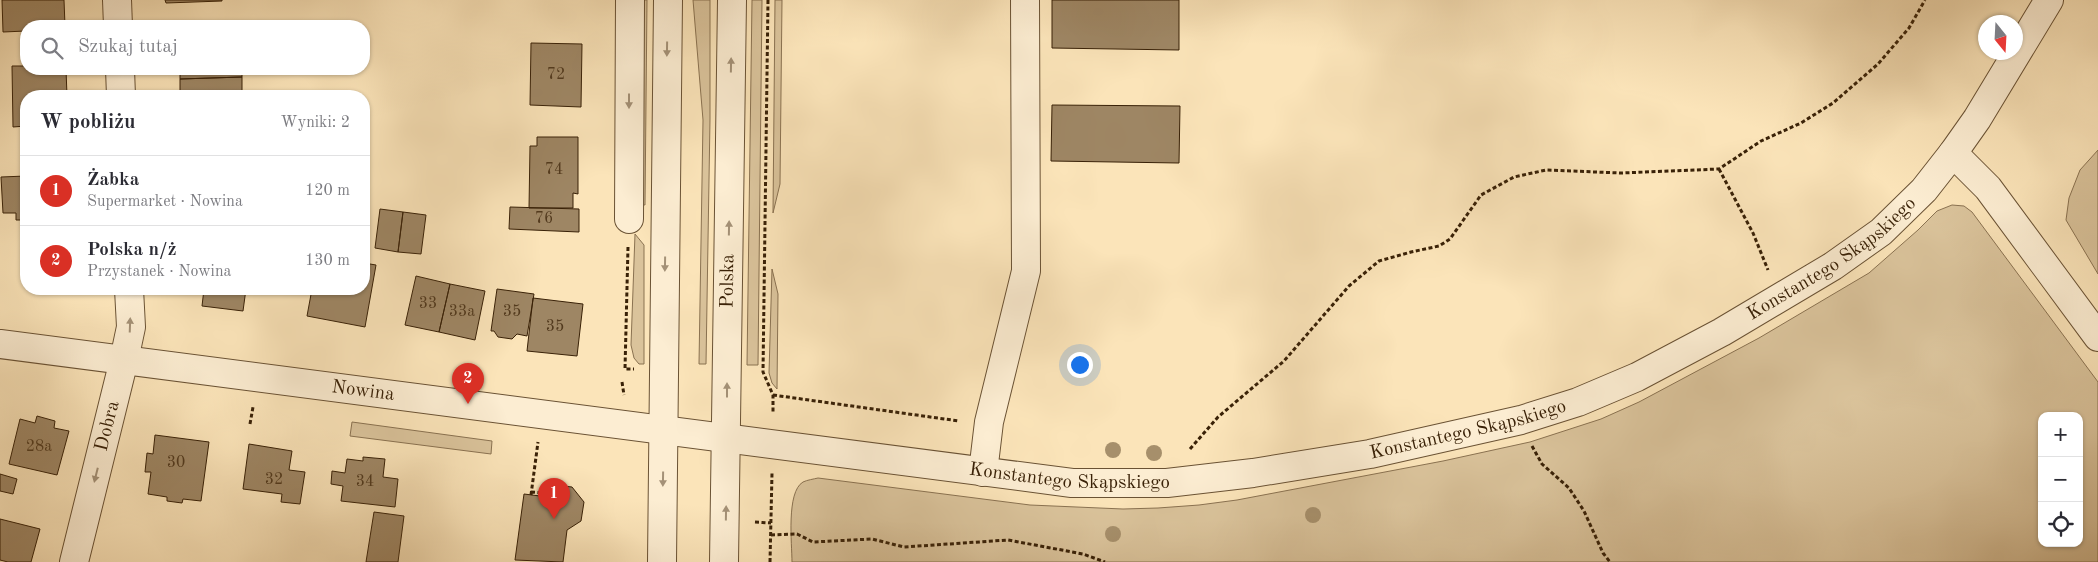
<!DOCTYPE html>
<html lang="pl">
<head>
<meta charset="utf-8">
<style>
	:root { --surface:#fff; --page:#f7f7f7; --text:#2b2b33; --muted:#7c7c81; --line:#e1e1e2; --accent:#d93025 }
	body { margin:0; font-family:"Old Standard TT",serif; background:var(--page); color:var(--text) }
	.controls { position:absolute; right:15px; bottom:15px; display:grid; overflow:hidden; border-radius:10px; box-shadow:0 1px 4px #0004 }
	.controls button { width:45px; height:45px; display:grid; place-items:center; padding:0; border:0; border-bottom:1px solid var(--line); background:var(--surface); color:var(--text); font:25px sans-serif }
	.compass { position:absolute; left:1978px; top:15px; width:45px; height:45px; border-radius:50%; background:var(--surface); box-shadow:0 1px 4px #0004; rotate:162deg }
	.you { position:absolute; left:1079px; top:364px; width:18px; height:18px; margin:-12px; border:4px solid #fff; border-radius:50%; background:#1a73e8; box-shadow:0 0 0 8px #1a73e833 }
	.badge { display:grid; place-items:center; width:32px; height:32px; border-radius:50%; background:var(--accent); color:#fff; font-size:16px; font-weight:700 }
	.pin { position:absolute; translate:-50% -41px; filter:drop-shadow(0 1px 2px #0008) }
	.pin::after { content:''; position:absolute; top:26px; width:18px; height:15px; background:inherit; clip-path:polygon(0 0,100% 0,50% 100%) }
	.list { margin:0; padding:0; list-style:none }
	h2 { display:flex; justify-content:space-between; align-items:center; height:65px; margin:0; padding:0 20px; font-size:21px }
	h2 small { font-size:16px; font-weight:400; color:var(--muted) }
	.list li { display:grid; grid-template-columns:32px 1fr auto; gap:15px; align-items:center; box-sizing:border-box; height:70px; padding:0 20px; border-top:1px solid var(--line) }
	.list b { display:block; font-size:19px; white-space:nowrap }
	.list p { margin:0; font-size:16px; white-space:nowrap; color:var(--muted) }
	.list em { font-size:16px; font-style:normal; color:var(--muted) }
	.icon { flex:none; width:28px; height:28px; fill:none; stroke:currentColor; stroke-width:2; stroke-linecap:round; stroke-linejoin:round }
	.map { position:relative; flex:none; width:2098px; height:562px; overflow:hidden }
	.search { position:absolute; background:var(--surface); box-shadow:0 1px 4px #0004; left:20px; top:20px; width:350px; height:55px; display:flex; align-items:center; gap:12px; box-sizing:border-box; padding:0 18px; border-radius:20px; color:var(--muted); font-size:19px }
	.panel { position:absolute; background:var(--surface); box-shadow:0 1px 4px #0004; left:20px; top:90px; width:350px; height:205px; border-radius:20px }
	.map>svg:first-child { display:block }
	.green { fill:#dac39b; stroke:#8a7251; fill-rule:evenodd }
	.building { fill:#9e8664; stroke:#392107 }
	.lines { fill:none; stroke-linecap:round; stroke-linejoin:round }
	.minor-casing { stroke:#6a5234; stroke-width:30 }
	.path { stroke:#392107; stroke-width:3; stroke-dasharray:4 2.5; stroke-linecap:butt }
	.minor { stroke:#fcedd2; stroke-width:28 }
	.tree { fill:#a68f6b }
	.oneway { fill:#a49177 }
	.labels { text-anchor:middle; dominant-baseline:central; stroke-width:4; stroke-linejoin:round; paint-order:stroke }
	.number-label { font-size:16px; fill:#523a1e }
	.street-label { font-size:19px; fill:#392107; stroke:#fcedd2 }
</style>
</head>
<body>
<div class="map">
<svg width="2098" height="562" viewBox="0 0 2098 562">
	<rect width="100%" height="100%" fill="#fbe4b9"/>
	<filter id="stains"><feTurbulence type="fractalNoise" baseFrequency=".004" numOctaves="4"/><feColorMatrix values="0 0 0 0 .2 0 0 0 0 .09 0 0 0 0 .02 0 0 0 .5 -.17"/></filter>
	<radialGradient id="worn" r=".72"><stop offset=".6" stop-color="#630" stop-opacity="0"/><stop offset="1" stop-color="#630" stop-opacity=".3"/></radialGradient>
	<path class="green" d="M640,0H647L645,205L637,204Z
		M693,0H710V119L706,364H699L703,120Z
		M752,0H762L758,365H747Z
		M775,0H782L780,184L773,213Z
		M2098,150V274L2066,220L2069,198L2080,170Z
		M1952,205L1964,206L1972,212L2098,382V562H792C792,544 786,492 803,482C807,480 814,479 818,478L1030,505L1123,509L1158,508L1199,505L1237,500L1443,461L1530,442L1601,419L1639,402L1759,338L1869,273L1918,230L1937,211ZM2042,416H2079V543H2042Z
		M635,234L644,245V364H639L634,358L631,345Z
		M772,269L778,294L777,389L772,383L769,373Z
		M352,422L492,441L491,454L350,436Z"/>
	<path class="building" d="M2,0H64L65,26H26V31L3,32Z
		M165,0H222V1L166,3Z
		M1052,0H1179V50L1052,48Z
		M531,43L582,44L581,107L530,105Z
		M12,66H26V69H66L67,96H26V126L13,127Z
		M180,69H242V77L180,79Z
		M242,77V96H180V79Z
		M1052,105L1180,106L1179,163L1051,161Z
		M537,137H578V194L573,193V208H529L530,146H537Z
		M26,176V220H16V213H3L1,177Z
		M510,207L579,209V232L509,229Z
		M380,209L403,212L398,252L375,248Z
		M403,212L426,215L421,254L398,252Z
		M22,220H26V249H23Z
		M364,263L376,265L365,327L307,316L312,289H364Z
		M416,276L450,284L439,332L405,325Z
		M450,284L485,291L475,340L439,332Z
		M204,289H246L243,311L202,306Z
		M497,289L534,294L527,336L517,334L512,339L498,337L494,331H491Z
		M533,298L583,304L577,356L527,351Z
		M37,416L55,421L54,428L69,431L57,475L9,464L20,419L35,423Z
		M155,435L209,442L201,501L183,499L182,503L167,501V497L148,494L151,472H145L147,453L153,454Z
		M249,444L292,451L289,470L305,472L300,504L281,502L282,494L243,489Z
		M363,457L385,459L383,477L398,479L395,507L341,501L343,486L331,484L332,471L345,473L347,459L363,461Z
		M0,474L17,479L13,494L0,491Z
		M554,485L572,487L584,502L581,521L567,530L563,562L515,560L524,494L540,496Z
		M374,512L404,516L398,562H366Z
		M0,519L40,529L31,562H8L0,560Z"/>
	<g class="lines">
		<defs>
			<g id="minor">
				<path d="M117,0L118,26"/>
				<path d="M120,69L121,96"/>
				<path d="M1953,153L1988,188L2098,337"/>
				<path d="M629,219L630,0"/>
				<path id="s1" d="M0,344L1072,483H1167L1253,473L1370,454L1521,420L1578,402L1637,377L1722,332L1833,266L1881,232L1924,190L1953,153L1977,119L2049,0"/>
				<path d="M983,472L989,422L1026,271L1025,0"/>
				<path id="s2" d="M74,562L124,360L131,327L129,289"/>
				<path d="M662,562L668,0"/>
				<path id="s3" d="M724,562L732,0"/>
			</g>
		</defs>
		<use href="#minor" class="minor-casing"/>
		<path class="path" d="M768,0L763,372L773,395V414
			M1719,169L1753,233L1768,270
			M628,247L625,369H634
			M622,382L624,395
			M773,395L959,421
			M250,424L253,407
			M1532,446L1542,464L1569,488L1584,511L1603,553L1610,562
			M1190,449L1218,417L1284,361L1349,286L1379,261L1411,252L1439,246L1450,239L1481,195L1514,177L1546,170L1621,173L1719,169L1761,141L1801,123L1833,103L1878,64L1909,28L1925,0
			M531,492L543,493
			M531,495L538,442
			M755,522L771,523
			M771,535L797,534L813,542L872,539L904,547L1008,540L1083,554L1105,562
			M770,562L772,473"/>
		<use href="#minor" class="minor"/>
	</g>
	<g class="tree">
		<circle cx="1113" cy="450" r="8"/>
		<circle cx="1154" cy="453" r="8"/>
		<circle cx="1313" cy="515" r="8"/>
		<circle cx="1113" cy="534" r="8"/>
	</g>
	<defs><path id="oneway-solid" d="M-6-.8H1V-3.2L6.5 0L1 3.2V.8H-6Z" transform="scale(1.25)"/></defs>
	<g class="oneway">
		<use href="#oneway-solid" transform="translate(667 49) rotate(91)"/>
		<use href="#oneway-solid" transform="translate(731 65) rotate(-89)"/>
		<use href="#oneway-solid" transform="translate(629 101) rotate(90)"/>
		<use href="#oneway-solid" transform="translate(729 228) rotate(-89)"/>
		<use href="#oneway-solid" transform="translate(665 264) rotate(91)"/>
		<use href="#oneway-solid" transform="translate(130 325) rotate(-88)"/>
		<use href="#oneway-solid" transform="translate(727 390) rotate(-90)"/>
		<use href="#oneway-solid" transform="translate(96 475) rotate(104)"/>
		<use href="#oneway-solid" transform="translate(663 479) rotate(91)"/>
		<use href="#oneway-solid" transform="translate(726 513) rotate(-89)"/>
	</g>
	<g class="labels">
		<g class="number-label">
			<text x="556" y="75">72</text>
			<text x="554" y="170">74</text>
			<text x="544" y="219">76</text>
			<text x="428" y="304">33</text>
			<text x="462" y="312">33a</text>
			<text x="512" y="312">35</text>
			<text x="555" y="327">35</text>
			<text x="39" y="447">28a</text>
			<text x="176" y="463">30</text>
			<text x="274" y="480">32</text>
			<text x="365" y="482">34</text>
		</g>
		<g class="street-label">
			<text stroke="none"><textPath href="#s1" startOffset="1888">Konstantego Skąpskiego</textPath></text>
			<text stroke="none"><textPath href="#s3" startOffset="281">Polska</textPath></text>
			<text stroke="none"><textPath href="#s1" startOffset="366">Nowina</textPath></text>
			<text stroke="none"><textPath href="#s2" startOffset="140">Dobra</textPath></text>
			<text stroke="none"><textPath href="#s1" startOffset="1482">Konstantego Skąpskiego</textPath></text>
			<text stroke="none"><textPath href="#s1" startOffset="1078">Konstantego Skąpskiego</textPath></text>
		</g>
	</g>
	<rect width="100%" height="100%" filter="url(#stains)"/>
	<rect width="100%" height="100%" fill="url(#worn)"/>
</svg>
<div class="controls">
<button>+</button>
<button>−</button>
<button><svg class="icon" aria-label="locate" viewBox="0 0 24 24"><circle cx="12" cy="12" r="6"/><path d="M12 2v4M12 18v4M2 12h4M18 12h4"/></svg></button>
</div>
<svg class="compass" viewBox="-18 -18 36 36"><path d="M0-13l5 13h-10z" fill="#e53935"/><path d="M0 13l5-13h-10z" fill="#7c7c81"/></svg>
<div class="you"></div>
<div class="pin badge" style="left:554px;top:519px">1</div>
<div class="pin badge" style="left:468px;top:404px">2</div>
<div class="search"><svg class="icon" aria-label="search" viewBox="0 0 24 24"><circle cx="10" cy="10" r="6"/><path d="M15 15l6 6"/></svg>Szukaj tutaj</div>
<section class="panel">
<h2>W pobliżu<small>Wyniki: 2</small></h2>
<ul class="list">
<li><span class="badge">1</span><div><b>Żabka</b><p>Supermarket · Nowina</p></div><em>120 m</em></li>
<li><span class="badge">2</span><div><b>Polska n/ż</b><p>Przystanek · Nowina</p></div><em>130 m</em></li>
</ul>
</section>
</div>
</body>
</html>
